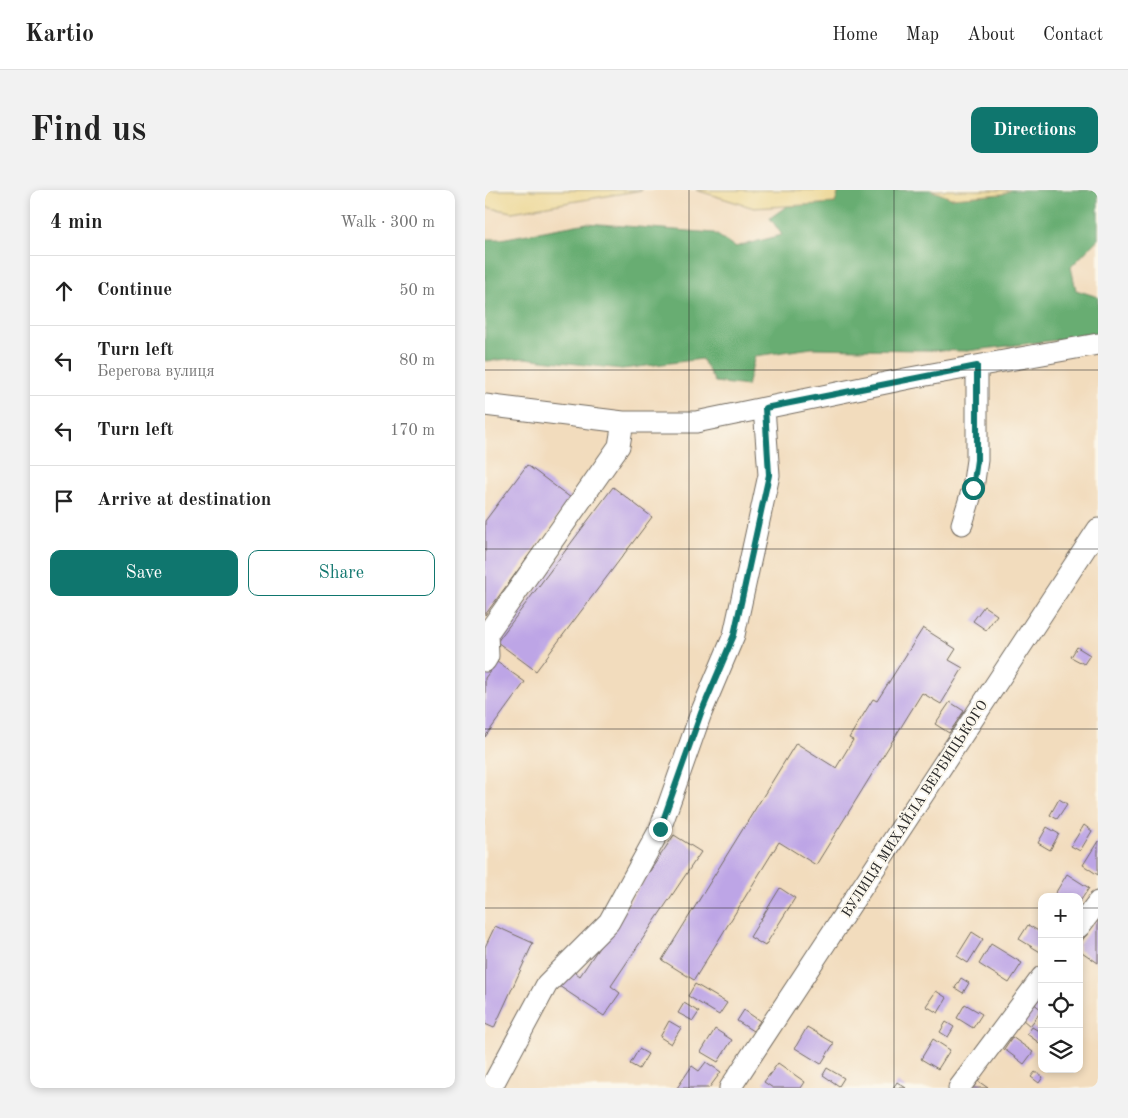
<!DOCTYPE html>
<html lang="en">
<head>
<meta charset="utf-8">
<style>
	:root { --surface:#fff; --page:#f2f2f2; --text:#222; --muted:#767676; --line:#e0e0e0; --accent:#0f766e }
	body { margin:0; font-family:"Old Standard TT",serif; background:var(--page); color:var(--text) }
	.controls { position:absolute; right:15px; bottom:15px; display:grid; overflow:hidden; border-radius:10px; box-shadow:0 2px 8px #0003 }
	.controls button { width:45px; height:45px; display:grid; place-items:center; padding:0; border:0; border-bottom:1px solid var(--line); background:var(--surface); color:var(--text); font:25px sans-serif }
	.stop { position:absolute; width:15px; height:15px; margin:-11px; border:4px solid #0f766e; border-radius:50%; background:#fff }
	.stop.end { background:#0f766e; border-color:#fff; box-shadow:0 1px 5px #0008 }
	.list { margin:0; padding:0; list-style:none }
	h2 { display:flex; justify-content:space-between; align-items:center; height:65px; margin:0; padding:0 20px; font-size:21px }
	h2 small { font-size:16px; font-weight:400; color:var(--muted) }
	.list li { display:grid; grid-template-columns:32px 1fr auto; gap:15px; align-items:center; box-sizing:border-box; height:70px; padding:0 20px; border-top:1px solid var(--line) }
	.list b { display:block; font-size:19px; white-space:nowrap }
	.list p { margin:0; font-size:16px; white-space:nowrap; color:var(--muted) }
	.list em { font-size:16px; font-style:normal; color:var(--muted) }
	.actions { display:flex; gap:10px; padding:15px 20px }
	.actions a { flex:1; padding:11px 0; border:1px solid var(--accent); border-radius:10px; text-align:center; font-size:18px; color:var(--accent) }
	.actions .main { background:var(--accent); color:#fff }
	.icon { flex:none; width:28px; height:28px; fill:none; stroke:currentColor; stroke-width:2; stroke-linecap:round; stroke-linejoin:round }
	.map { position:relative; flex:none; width:613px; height:898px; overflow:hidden; border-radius:10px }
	header { display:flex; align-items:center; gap:30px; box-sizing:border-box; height:70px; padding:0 25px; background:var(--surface); border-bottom:1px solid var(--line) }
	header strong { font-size:24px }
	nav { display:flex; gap:28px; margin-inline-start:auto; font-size:18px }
	.intro { display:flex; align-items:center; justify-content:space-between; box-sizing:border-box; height:120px; padding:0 30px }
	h1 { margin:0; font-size:35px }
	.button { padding:12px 22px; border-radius:10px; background:var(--accent); color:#fff; font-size:18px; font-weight:700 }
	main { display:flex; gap:30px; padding:0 30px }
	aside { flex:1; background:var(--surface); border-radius:10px; box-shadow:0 2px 8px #0003 }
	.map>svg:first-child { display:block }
	.forest { fill:#68ad72; stroke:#4a6c4e }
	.sand { fill:#eeda9e; stroke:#8c8264 }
	.building { fill:#bda5e6 }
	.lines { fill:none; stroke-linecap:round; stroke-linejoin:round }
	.minor-casing { stroke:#71695e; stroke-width:23 }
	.minor { stroke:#fff; stroke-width:21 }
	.route { stroke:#0f766e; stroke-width:6 }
	.grid { fill:none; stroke:#2b2b2b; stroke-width:1; stroke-opacity:0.55 }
	.labels { text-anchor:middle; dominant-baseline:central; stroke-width:4; stroke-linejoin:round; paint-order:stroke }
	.street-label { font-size:14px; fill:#2b2b2b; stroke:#fbf7ec }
</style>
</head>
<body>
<header>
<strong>Kartio</strong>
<nav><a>Home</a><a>Map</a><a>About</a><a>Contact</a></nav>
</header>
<div class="intro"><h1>Find us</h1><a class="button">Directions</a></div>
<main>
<aside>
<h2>4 min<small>Walk · 300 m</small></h2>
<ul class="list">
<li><svg class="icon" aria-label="ahead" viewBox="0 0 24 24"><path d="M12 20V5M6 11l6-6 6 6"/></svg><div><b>Continue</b></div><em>50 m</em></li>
<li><svg class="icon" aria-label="left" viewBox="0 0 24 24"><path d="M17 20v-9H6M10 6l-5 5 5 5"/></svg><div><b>Turn left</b><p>Берегова вулиця</p></div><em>80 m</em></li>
<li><svg class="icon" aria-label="left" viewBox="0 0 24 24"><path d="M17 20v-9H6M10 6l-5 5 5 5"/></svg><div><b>Turn left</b></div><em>170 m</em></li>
<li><svg class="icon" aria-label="arrive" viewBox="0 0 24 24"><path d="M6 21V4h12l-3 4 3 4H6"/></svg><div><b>Arrive at destination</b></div></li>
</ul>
<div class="actions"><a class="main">Save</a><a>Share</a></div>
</aside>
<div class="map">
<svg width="613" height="898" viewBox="0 0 613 898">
	<rect width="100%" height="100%" fill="#fbf7ec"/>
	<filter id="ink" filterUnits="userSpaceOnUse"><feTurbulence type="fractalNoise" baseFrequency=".02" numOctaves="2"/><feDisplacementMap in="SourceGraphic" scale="10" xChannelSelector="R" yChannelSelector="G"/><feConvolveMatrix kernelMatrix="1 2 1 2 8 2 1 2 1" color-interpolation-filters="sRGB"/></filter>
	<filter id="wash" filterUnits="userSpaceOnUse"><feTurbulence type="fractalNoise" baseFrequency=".0096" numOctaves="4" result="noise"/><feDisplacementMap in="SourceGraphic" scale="20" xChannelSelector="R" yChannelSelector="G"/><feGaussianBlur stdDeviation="1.12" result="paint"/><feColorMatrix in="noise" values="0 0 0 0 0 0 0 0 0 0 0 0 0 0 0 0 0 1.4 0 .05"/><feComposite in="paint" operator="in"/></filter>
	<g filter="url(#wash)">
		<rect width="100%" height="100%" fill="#f2dcbd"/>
		<path class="forest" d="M354,0H446L466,8L517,4L526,0H613V49L586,77L591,100L613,107V145L482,161L327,158L270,166L262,196L230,192L217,169L137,179L39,168L0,171V49H16L102,33L229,43L250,57L297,45L285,28L302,16L350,13Z"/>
		<path class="sand" d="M0,0H157L27,22L0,17Z
			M211,0H354L350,13L269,18Z
			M446,0H526L517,4L466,8Z"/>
		<g id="blocks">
			<path class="building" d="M42,275L86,308L0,425V331Z
				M128,297L167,327L51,481L12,452Z
				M499,416L512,425L501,440L488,431Z
				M438,438L471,459L464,470L478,478L456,514L437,503L331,675L294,652L209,790L177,770L311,553L351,578L368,550L364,548L388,509L392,511Z
				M592,457L605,465L599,474L586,467Z
				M12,472L40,492L0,547V488Z
				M465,512L479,521L464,543L450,534Z
				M574,609L582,614L572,629L565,625Z
				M599,635L607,641L595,661L586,656Z
				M562,637L574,644L565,660L553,653Z
				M189,645L216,662L126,796L135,803L119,826L71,794L83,777L95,786Z
				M613,651V685L598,675Z
				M582,684L604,698L594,713V707H568Z
				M295,698L310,708L280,756L265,747Z
				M613,728V773L594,760V755Z
				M543,735L557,743V763L534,749Z
				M10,736L48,753L9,838L0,834V757Z
				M487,742L498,749L483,773L472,766Z
				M506,754L537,773L524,793L494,774Z
				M476,788L484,793L478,803L470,798Z
				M210,794L242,813L234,825L203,806Z
				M451,801L462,808L453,823L441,816Z
				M199,813L214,822L208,831L193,823Z
				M548,813L557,820L545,836L537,829Z
				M480,814L497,824L488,838L472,828Z
				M259,820L275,831L268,841L252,831Z
				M184,831L196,838L186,854L175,847Z
				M461,832L469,837L463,847L455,842Z
				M322,837L349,853L336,874L310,858Z
				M547,837L557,843V855L542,844Z
				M230,839L247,850L233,872L216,862Z
				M527,847L548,862L539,874L519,859Z
				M448,849L465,860L453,879L436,869Z
				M154,859L163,864L154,879L145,874Z
				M221,872L236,882L224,898H192L207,876L214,881Z
				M293,873L320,892L316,898H288L279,892Z
				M342,878L359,888L354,896L338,885Z
				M550,882L558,887L554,893L546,887Z
				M493,891L503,898H488Z
				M412,892L421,898H408Z"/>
		</g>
	</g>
	<g filter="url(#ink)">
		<use href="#blocks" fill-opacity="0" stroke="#71695e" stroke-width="1"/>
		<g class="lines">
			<defs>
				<path id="minor" d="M0,215L138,232H211L425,188L613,154
					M477,334L488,298L492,270V176
					M0,471L3,466L2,444L134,256L138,232
					M594,737L613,712
					M6,898L62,794L124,732L175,639L216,523L249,445L284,285L279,218
					M245,898L613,339
					M474,898L557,787"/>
			</defs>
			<use href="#minor" class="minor-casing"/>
			<use href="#minor" class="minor"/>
		</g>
	</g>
	<g class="lines" filter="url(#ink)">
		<path class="route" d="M175,639L216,523L249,445L284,285L280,218L492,176V270L488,298"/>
	</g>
	<path class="grid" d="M204,0V898M409,0V898M0,180H613M0,359H613M0,539H613M0,718H557M594,718H613"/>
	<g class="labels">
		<g class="street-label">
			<text transform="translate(430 619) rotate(-57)">ВУЛИЦЯ МИХАЙЛА ВЕРБИЦЬКОГО</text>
		</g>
	</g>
</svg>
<div class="controls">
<button>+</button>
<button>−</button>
<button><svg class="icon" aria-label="locate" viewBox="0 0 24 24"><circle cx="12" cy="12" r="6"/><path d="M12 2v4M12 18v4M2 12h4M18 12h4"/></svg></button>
<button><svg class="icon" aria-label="layers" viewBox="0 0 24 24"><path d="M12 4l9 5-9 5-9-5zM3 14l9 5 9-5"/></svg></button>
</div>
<div class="stop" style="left:488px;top:298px"></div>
<div class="stop end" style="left:175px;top:639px"></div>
</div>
</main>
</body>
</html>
